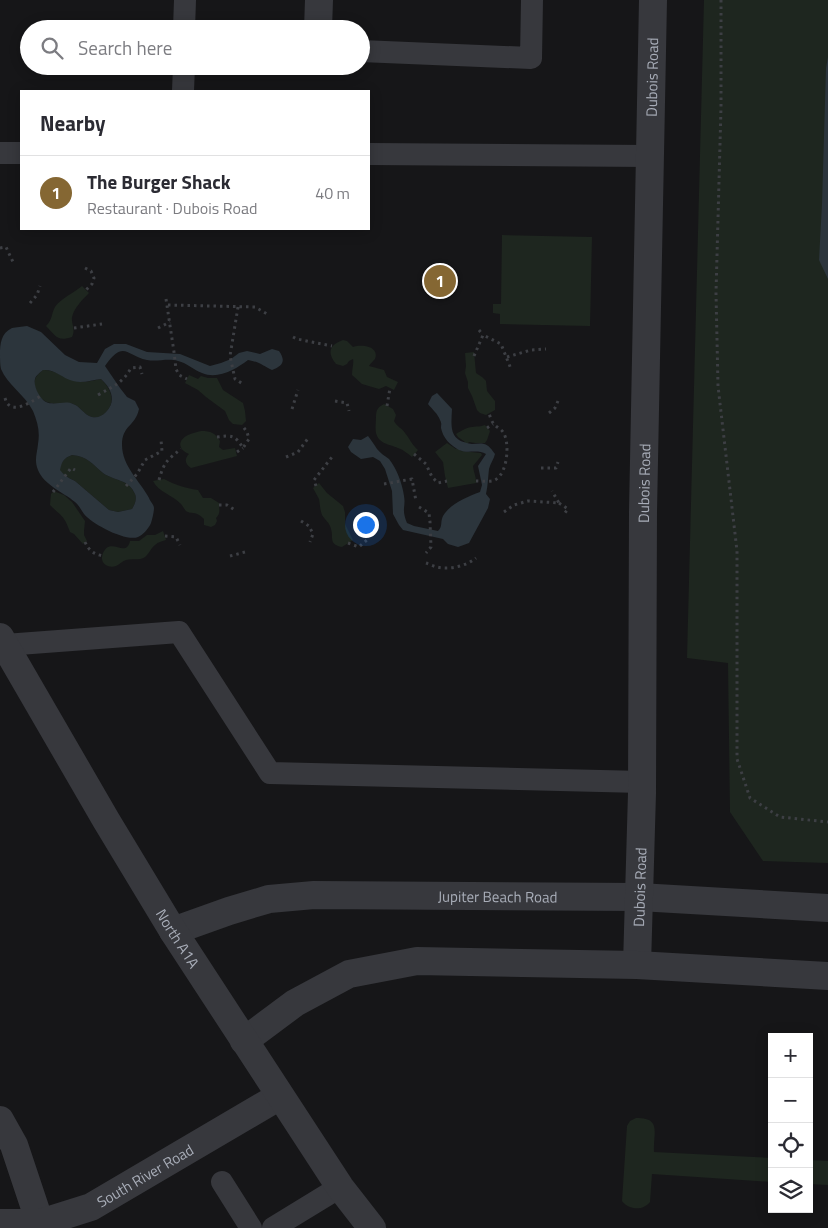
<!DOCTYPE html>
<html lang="en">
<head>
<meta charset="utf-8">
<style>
	:root { --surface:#fff; --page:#f7f7f7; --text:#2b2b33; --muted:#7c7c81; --line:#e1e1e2; --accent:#856733 }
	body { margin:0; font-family:"Titillium Web",sans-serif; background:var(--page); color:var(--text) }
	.controls { position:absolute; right:15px; bottom:15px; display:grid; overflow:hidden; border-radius:0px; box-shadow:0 2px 12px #0003 }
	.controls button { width:45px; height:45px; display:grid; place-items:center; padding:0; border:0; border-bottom:1px solid var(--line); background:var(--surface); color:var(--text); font:25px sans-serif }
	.you { position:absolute; left:365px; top:524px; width:18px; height:18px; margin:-12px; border:4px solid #fff; border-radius:50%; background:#1a73e8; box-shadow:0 0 0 8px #1a73e833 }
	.badge { display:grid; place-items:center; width:32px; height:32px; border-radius:50%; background:var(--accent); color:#fff; font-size:16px; font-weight:700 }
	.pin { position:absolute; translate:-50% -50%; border:2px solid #fff; box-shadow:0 1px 5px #0006 }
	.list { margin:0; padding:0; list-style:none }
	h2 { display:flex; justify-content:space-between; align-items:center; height:65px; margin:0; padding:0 20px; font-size:21px }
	h2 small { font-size:16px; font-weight:400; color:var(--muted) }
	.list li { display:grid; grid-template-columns:32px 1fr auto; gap:15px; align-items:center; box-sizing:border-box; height:75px; padding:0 20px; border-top:1px solid var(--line) }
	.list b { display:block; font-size:19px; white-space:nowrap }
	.list p { margin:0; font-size:16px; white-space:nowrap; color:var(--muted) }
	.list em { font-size:16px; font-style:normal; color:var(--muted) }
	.icon { flex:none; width:28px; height:28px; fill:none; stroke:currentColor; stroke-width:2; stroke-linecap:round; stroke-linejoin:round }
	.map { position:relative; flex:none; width:828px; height:1228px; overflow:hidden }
	.search { position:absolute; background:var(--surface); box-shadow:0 2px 12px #0003; left:20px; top:20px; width:350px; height:55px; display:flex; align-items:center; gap:12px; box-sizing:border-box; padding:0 18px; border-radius:28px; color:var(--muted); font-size:19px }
	.panel { position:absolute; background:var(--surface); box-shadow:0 2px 12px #0003; left:20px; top:90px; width:350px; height:140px; border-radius:0px }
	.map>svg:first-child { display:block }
	.green { fill:#1e261f }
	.water { fill:#2c353c; fill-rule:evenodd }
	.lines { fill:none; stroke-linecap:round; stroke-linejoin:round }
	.path { stroke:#3d3f44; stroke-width:3; stroke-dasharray:2.5 4; stroke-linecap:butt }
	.service { stroke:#37383d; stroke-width:22 }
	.minor { stroke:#37383d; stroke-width:28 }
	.tertiary { stroke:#37383d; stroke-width:28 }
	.labels { text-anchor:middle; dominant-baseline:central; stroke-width:4; stroke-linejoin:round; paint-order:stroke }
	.street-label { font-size:15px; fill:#a8adb8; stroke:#111113 }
</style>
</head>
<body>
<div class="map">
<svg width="828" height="1228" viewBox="0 0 828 1228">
	<rect width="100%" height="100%" fill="#161618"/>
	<path class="green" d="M704,0H828V863L763,861L730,812L728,663L687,658Z
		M502,235L592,237L590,326L500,324V314L493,313V304H501Z
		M82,286L89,293C83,299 74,308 72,317C71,324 76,329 72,337C57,342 56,336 46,326C53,319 51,314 55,307C60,299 75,292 82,286Z
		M343,340L347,341L353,347C361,344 380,346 375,359C374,360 370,364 369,366L384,370L387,377L398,382L394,390L386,386L379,389L362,384L352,375C352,369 354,363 353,359L349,361L347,364L343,366L336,364C327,353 329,345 343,340Z
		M474,352L476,373L482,377L486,381L487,391L495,401V410L486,415L480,413L477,410L472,396L468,388V382L465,373L466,366L465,353Z
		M43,370C56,369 67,381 81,382C87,382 95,380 101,379C110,388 117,401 106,412C102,416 99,418 92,417C84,415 80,406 73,404C71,403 68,404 66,404C51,404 40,404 35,387C33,379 37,375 43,370Z
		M189,375L198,379L201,376L208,378H217L223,390L243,403L245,411L246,421L242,425L233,424L229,420L225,411L206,397L198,390L185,383Z
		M384,404L393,409L396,415L394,421C397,427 402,428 405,433C410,439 412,445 418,450L412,457C408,454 404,450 398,448C389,444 379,444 376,433C375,428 376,422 376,417C376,410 378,407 384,404Z
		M485,425L490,431L487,440L485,443H475L469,442L460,451L481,453L482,455L473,466C474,474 476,475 476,483L448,488L445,476L443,462L435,452L447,443L456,449L465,442L458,437L456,434C461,431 467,427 472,427C478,426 480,427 485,425Z
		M201,431C211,431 215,433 220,441L219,447L223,450L235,448L237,456L191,468C185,464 184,459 189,454C177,449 178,440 188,435C192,433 197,432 201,431Z
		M72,455C87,456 92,464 103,473C114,481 129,479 135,494C137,500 135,504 132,509L118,512L109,510L75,481C68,478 64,475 59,470C62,461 64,458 72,455Z
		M164,479C175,485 185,488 198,490L203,498H211L219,503C219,510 221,513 216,518L217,521L215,525L211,527L204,525V519C195,510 192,515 186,511C184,509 183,506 181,504C173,495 158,492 153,481Z
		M319,483L327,493L343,506L345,512V524L353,540L342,547C328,544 334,538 331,529C330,523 325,520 322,515C320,510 320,504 319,499C317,495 315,492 313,488Z
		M53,492H56L64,495L72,502L85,521L84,531V535L87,541L83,544L74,534L70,532C64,515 62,517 50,505L51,494Z
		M163,531L166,540C163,541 158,542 155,545C151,548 149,554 145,557C139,561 132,558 126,560C122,561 119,565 116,566C107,569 99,562 103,553C111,536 126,559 130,541H139L147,535H155Z
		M636,1118C662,1118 653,1132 654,1152L772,1158V1182L652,1174L650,1202C643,1211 629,1210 622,1201L627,1126L630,1121Z
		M809,1160L828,1161V1185L809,1184Z"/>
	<path class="water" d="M828,57V279L819,260L822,204L826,68Z
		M27,326L41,332L65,355L79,362L97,363L105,349L114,344H126L147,352L180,354L210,366L221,363L231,359L239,353L247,351L260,354L272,349L279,351C286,361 283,366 272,370C263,366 260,362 248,360C236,369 218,380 202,373C194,370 187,363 178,361C168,358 157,362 147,360C126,356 124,339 105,366L120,388L127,397L135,401L139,409C135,427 122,425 122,445C122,466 140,481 149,498C150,501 154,505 154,508C154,512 152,520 151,523C149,528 143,535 138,537C126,542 92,524 84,514C81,510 79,505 75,502C63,492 44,485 38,470C34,460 37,454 38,444C40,432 38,423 33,411C25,395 7,384 1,369C0,365 0,359 0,354C0,344 1,333 12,328C16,327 22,327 27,326ZM43,370C55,369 62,378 73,381C82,384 92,380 101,379C111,388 117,401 106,412C102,416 98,418 92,417C84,415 80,406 73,404C65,400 55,406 46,402C40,399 33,386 35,379C36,375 40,373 43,370ZM72,455C87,456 92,464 103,473C114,481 129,479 135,494C137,499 135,504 132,509L118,512L109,510L75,481C68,478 64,475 60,470C62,461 64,458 72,455Z
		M437,393L452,409C451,428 449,441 472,444C476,444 480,443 484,444C489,445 492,450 495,454C494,459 490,464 489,469C488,477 488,485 486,494L490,499L488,508L469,543L458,547L448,544L443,539L403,530L399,525L393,514L392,491L385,469L380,461L373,457L361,459L351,452L348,447L353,439L361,440L368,436C371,440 374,444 377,449C380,453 385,456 389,459C397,469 402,483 404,496C406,507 401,509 407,523L414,526L438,531C443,526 440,522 443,516C451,503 467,497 480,492L482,485L478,466L486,454C478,449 467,454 459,450C450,445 443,438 441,428C441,424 442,424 440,420C438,414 432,409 428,404L432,396Z"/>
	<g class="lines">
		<path class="path" d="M721,0V107L716,293L718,386L737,551V759L750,798L780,817L828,822
			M0,248L6,247L13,262
			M85,268L91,271L94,278L92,284L86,290
			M166,299L174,352L176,369L179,375L187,379
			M30,303L37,295L40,286
			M168,305L255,307L269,315
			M238,307L230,356L235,379L243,384
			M74,328L102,324
			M158,328L170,322
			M479,330L483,335
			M293,337L297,339L332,346
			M474,356L483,335L501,344L511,369
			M507,357L531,350L546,349
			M98,395C113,386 122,384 131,368L140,367L142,374
			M5,398C6,401 7,404 9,405C18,412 34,400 42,395
			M335,401L347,403L349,411
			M387,406L390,388
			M292,409L298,390
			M549,413L555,408L558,401
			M487,428L493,424
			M217,437C232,435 235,435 243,448L249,439L247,432L242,425
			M237,452L243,448
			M414,454L426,464L432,477L438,483L447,481
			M286,457L298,452L309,437
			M541,468H556L558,462
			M159,480C164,462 167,460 181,449
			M476,481C481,481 491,482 495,480C508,473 510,442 503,432C500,428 496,427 494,424C491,421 490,416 489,413
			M384,484L412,479L416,501
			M126,486L137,474L145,460L162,451L161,440
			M316,486L314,480L332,457
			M53,492L71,468L75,470
			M559,503L568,509L564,514
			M219,505H227L235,510
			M419,507L429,513L430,522L431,547L426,553
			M504,512L514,505L528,501L559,503L552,491
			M301,521L309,526L313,534L310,542
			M165,536L176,537L180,545
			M85,542C89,551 94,554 103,556
			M348,543L359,547L368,539
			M230,556L245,552
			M426,563C429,564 433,566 437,567C450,570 466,566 476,558"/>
		<path class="service" d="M184,29L185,0
			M361,51L531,58L532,0
			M183,91L184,66
			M0,153H21
			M369,154L650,156
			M5,645L179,632L270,773L642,782
			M222,1182L251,1228
			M273,1228L340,1187"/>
		<g class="minor">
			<path d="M318,29L319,0"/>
			<path id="s1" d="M173,931L229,911L269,899L314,895L639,897L828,908"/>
			<path id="s2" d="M637,965L642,793L643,512L653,0"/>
			<path d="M244,1041L295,1003L349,974L417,961L637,965L828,976"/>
			<path d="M0,1120L14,1145L40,1223"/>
			<path id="s3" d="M0,1223H40L91,1207L280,1096"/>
		</g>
		<path class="tertiary" id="s4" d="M0,637L106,820L173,931L340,1187L372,1228"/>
	</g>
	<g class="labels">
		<g class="street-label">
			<text stroke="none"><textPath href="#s2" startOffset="888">Dubois Road</textPath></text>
			<text stroke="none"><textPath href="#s2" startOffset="482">Dubois Road</textPath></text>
			<text stroke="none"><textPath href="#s2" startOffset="78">Dubois Road</textPath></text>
			<text stroke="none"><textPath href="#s1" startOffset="330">Jupiter Beach Road</textPath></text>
			<text stroke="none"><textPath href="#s4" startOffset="350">North A1A</textPath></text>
			<text stroke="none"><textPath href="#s3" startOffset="156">South River Road</textPath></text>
		</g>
	</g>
</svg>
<div class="controls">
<button>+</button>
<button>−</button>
<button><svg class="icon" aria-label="locate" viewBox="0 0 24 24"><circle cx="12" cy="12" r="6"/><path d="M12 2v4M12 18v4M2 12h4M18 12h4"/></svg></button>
<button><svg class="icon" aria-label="layers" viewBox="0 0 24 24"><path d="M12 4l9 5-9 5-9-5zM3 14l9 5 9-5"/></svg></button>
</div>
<div class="you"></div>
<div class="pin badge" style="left:440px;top:281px">1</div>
<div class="search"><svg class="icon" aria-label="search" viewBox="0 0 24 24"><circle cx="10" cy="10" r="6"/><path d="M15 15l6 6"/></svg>Search here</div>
<section class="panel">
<h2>Nearby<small></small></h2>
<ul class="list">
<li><span class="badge">1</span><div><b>The Burger Shack</b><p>Restaurant · Dubois Road</p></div><em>40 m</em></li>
</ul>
</section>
</div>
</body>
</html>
